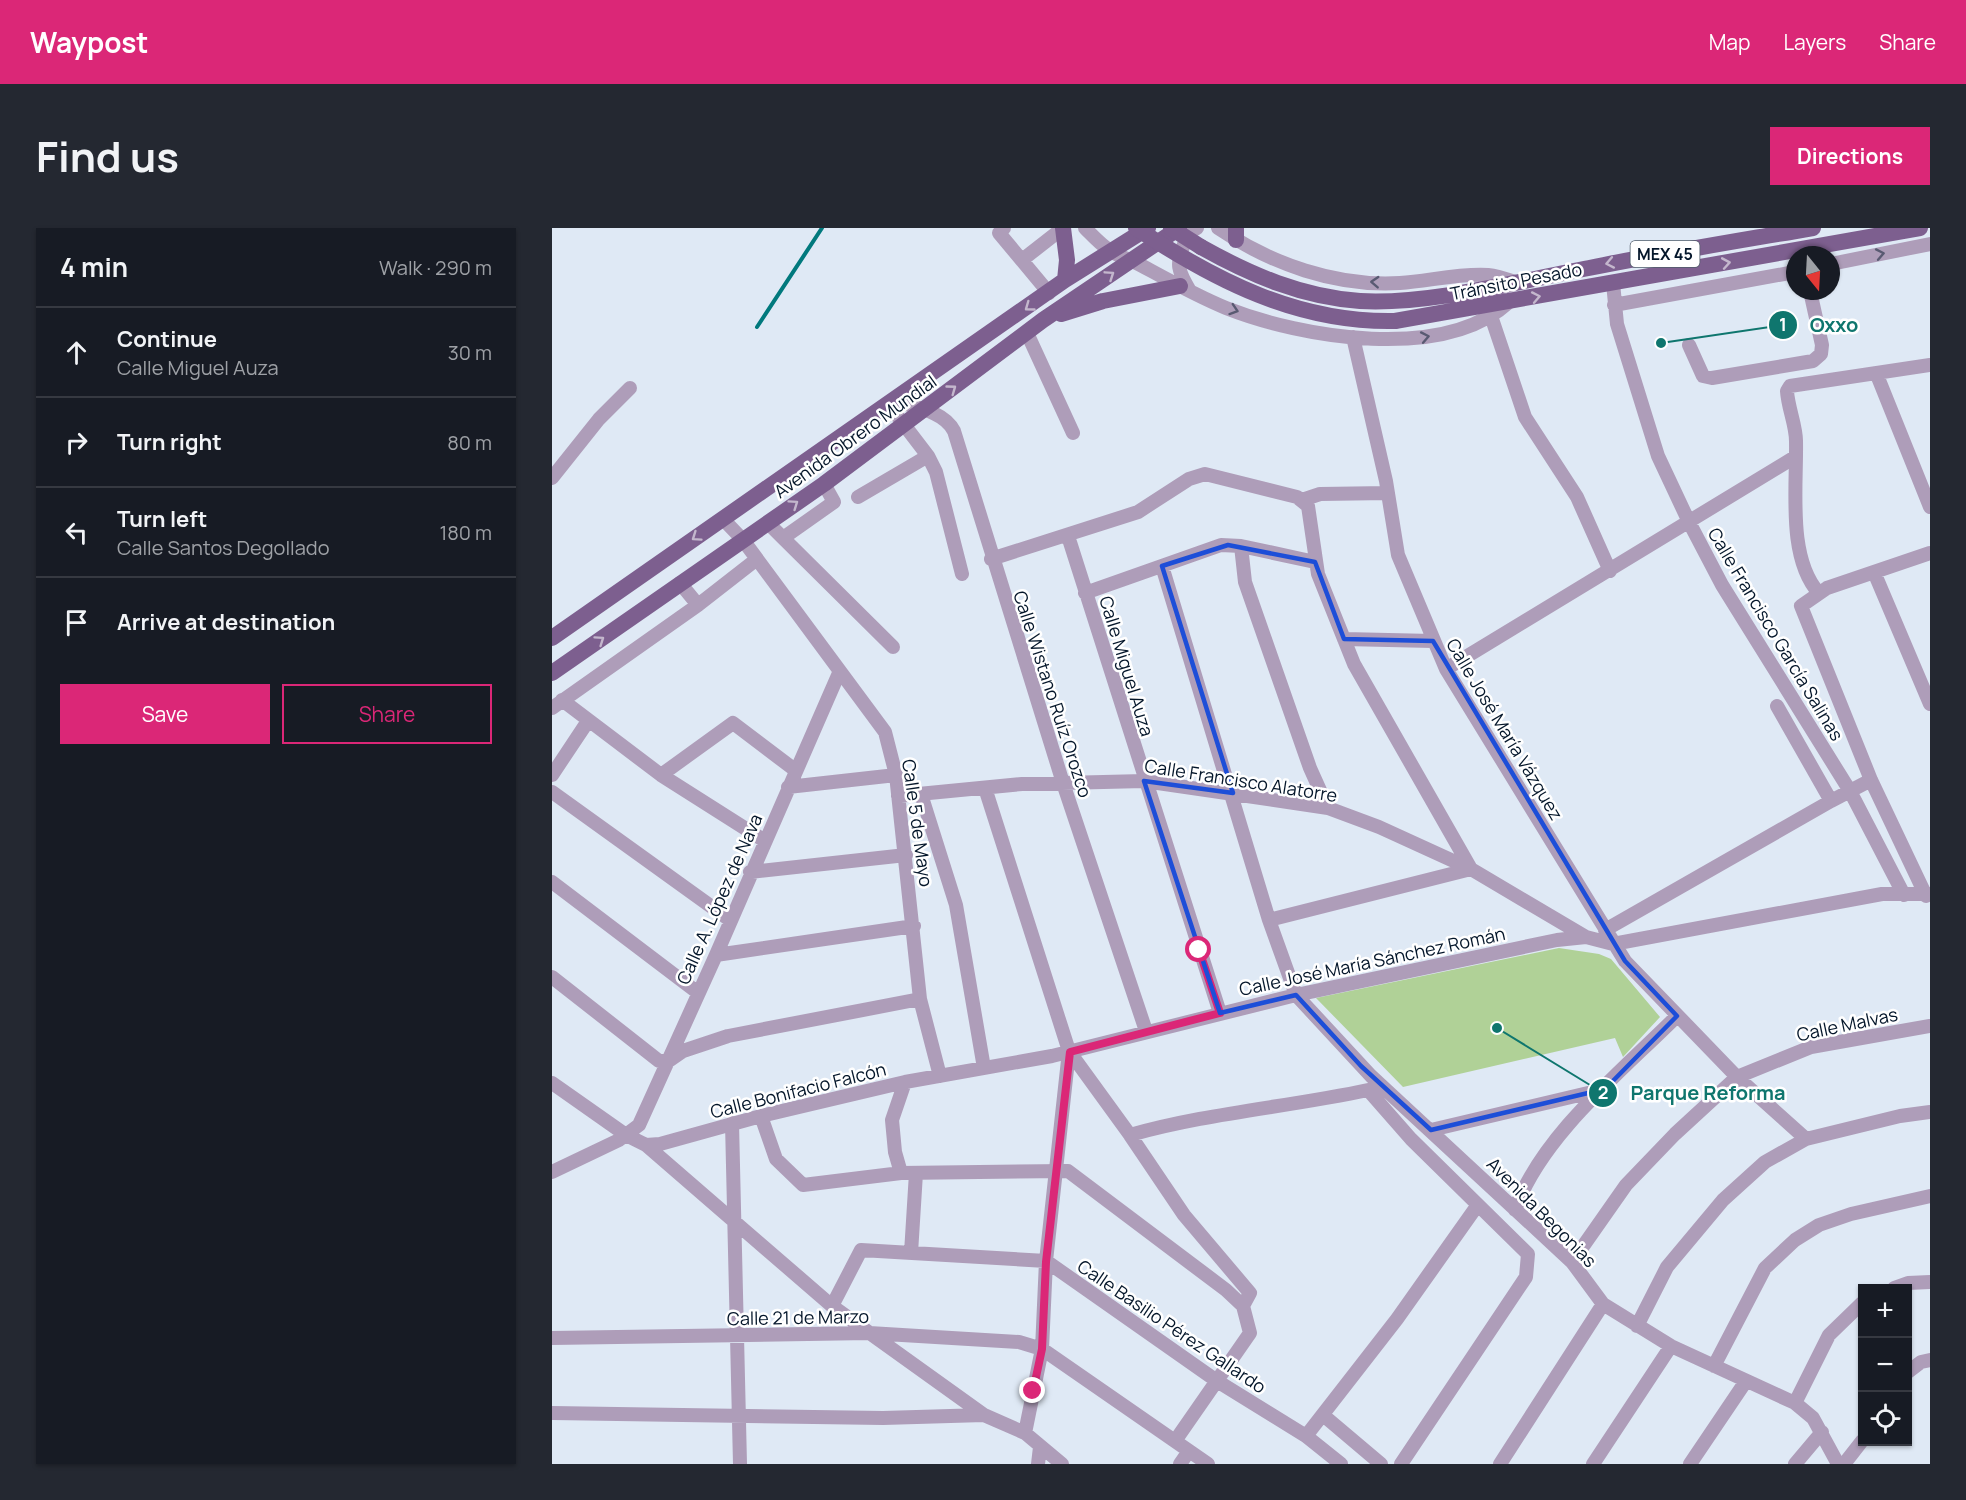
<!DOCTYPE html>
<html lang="en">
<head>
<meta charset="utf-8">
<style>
	:root { --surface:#171b24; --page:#242831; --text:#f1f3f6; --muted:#9ea1a6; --line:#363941; --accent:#db2777 }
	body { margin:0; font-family:Manrope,sans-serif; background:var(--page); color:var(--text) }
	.controls { position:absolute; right:18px; bottom:18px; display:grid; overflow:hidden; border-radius:0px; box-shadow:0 2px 4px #0004 }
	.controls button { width:54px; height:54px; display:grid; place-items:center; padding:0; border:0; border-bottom:2px solid var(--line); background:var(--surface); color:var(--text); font:30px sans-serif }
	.compass { position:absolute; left:1234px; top:18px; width:54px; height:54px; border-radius:50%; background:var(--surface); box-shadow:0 2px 4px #0004; rotate:162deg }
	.stop { position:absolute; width:18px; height:18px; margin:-14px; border:4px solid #db2777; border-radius:50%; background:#fff }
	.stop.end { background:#db2777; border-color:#fff; box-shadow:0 2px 6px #0008 }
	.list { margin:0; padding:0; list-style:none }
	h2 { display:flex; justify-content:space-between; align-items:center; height:78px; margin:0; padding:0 24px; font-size:26px }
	h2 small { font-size:20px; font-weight:400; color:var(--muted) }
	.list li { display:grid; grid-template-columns:39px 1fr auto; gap:18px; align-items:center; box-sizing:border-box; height:90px; padding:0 24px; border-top:2px solid var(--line) }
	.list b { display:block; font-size:22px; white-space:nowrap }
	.list p { margin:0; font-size:20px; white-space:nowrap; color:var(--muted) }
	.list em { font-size:20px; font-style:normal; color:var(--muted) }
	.actions { display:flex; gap:12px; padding:18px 24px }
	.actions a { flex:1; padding:14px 0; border:2px solid var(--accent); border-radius:0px; text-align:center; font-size:21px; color:var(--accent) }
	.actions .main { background:var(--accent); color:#fff }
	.icon { flex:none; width:33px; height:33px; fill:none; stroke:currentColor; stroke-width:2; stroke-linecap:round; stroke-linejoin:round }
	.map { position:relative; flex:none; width:1378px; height:1236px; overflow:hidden; border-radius:0px }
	header { display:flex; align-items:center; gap:36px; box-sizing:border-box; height:84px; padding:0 30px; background:var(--accent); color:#fff }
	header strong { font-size:28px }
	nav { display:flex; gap:33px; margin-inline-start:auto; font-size:21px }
	.intro { display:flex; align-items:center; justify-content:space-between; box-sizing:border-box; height:144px; padding:0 36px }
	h1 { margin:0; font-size:42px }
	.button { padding:15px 27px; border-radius:0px; background:var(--accent); color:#fff; font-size:21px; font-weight:700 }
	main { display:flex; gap:36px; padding:0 36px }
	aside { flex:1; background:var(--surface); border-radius:0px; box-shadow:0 2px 4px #0004 }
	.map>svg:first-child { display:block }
	.green { fill:#b0d197 }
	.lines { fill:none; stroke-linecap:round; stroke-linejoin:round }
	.stream { stroke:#01797d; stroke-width:4 }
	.minor { stroke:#ae9db9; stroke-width:14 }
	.major { stroke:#7d5f8f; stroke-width:16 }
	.major-bridge { stroke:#7d5f8f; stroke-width:16 }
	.oneway { stroke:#595a72 }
	.oneway2 { stroke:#c4b7cd }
	.route { stroke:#db2777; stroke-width:8 }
	.marked { fill:none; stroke:#1d4ed8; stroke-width:4.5; stroke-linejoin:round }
	.labels { text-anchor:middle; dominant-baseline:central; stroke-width:5; stroke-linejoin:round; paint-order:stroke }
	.shield { fill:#fff; stroke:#4f5c6a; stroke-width:1.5 }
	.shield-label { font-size:16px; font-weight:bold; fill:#04162a }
	.street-label { font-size:18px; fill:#04162a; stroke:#fff }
	.leader { fill:none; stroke:#0f766e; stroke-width:2 }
	.callout-dot { fill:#0f766e; stroke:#fff; stroke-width:2 }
	.mark-label { font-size:18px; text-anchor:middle; font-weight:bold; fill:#fff }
	.callout-label { font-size:20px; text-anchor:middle; font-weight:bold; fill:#0f766e; stroke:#fff; stroke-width:5; stroke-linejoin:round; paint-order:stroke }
</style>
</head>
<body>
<header>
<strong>Waypost</strong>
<nav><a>Map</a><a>Layers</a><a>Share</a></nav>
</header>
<div class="intro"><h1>Find us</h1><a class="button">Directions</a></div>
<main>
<aside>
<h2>4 min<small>Walk · 290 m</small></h2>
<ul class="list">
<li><svg class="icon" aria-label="ahead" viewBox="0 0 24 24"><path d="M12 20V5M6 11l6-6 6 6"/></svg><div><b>Continue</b><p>Calle Miguel Auza</p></div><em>30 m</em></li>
<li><svg class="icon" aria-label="right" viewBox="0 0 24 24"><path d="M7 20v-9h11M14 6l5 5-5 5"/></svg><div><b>Turn right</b></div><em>80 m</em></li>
<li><svg class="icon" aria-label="left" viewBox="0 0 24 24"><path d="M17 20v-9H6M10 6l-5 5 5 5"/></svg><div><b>Turn left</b><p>Calle Santos Degollado</p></div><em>180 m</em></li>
<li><svg class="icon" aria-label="arrive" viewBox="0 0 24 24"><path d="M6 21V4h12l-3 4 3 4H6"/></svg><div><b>Arrive at destination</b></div></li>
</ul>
<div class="actions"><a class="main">Save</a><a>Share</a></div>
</aside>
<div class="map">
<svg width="1378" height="1236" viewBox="0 0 1378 1236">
	<rect width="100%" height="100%" fill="#dfe9f5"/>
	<path class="green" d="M1007,720L1047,726L1059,731L1108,789L1071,829L1063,810L851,859L764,770Z"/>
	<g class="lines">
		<path class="stream" d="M205,99L270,0"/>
		<path class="minor" d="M452,0L447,5L497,65
			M533,0C541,8 550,18 560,24C566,28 574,30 581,33C611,49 642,67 674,80C750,110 892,134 957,74
			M666,0C719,36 784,59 848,55C877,53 908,45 936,47C945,48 954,51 963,54
			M470,32L511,0
			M1279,36L1378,16
			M1061,55L1065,96L1106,228L1137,294L1170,357L1298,563L1352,667
			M638,63C626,43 623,36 633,14C636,7 638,3 645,0
			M1062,77L1243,44
			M939,88L973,189L1025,269L1058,343
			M475,105L521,205
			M801,109L834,253L846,327L894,441L1073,733L1185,849L1254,911
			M1137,117L1151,148L1160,150L1261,133L1269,126L1270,117L1258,63
			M1325,147L1378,279
			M343,173C362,179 392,183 402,203L511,555L594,803
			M337,177L376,228L384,244L410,346
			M0,250L47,191L78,160
			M306,269L376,228
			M750,272L768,266L836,265
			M171,291L191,312L333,504L344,547L368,771L388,848
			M216,295L231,310L282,274L272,256
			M516,308L668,785
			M231,310L341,419
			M689,318L693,354L758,540L776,580
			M439,331L586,284L637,251L653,246L745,269L756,278L766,346L802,436L919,641L717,692
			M610,338L717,692L744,767L819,848L1020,1034L1051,1076L1119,1118L1243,1175L1261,1190L1286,1236
			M1322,344L1378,476
			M128,355L146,377
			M533,365L669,317L689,318L763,334
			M1267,365C1235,330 1245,259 1244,213C1244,197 1236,180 1235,163L1238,158L1378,137
			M792,411L881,413
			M894,441L1243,229
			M10,472L109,547L213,613
			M1225,478L1279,573
			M0,480L146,377L205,331
			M0,547L36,493
			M109,547L181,495L243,542
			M236,559L344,547
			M433,560L517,823L578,907C655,885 737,879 816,862
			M0,564L178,692
			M369,566L404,677L432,840
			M346,568L470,556L592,553L776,580L827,599L919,641L1034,709
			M198,644L354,627
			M0,654L145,764
			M1374,668L1319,552L1249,378L1275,360L1378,325
			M1053,702L1279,573L1319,552
			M164,727L362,698
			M0,749L107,833L118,832L131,823L176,808L368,771
			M0,855L74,907L94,917L108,916L209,888L353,854L500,828L744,767L1005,712L1034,709L1061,716L1330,666H1378
			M816,862L859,911L976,1026L974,1049L849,1236
			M209,888L224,931L251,957L349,945L516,943L674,1062L691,1078
			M180,895L188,1236
			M879,902L1053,861
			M578,907L632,987L698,1065L691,1078
			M94,917L280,1078L432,1187L473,1205L510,1236
			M0,944L67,912L87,897L164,727L287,445
			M349,945L343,924L340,892L353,854
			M963,982C989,908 1070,843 1125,788
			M359,1025L364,945
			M1020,1034L1074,957L1123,906L1185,849L1259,819L1378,798
			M1342,1060L1356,1055L1378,1054
			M280,1078L309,1022L494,1033L665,1153L754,1208L789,1236
			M1085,1098L1115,1039L1171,972L1213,934L1254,911L1348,888L1378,884
			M0,1110L317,1105L467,1114L490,1121L656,1236
			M1162,1138L1213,1040L1243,1012L1267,997L1299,986L1378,968
			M1356,1144L1369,1134L1378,1132
			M1243,1175L1277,1107L1310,1075
			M0,1185L331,1190L432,1187
			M771,1187L829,1236
			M473,1205L490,1121L494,1033L517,823
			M754,1208L845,1091L925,978
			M623,1213L698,1105L691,1078
			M486,1236L488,1219
			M628,1236L637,1223
			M948,1236L1051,1076
			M1041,1236L1119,1118
			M1138,1236L1194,1153
			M1243,1236L1270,1204
			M1292,1236L1310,1213"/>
		<path class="major" d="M511,0L515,32L513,52
			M684,12V0
			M649,19C699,47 750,69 808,73C877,77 967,53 1037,40C1111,25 1186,13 1261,0
			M509,86L551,73L628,58
			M843,93L1368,0
			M0,410L513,52L596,0
			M0,445L272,256L491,92L627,0"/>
		<path class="major-bridge" d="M584,0C664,53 746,95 843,93
			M619,0L649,19"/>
	</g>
	<defs><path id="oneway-chevron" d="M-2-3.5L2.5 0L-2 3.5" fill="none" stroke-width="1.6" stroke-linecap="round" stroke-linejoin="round" transform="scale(1.5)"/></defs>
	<g class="oneway">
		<use href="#oneway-chevron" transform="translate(1328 26) rotate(-11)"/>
		<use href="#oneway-chevron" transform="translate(823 54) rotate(-177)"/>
		<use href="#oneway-chevron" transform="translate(682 82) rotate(18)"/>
		<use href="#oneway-chevron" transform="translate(873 109) rotate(-11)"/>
	</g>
	<g class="oneway2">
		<use href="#oneway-chevron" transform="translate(1058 35) rotate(169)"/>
		<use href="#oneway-chevron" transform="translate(1174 35) rotate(-10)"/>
		<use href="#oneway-chevron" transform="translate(558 47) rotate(-34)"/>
		<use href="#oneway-chevron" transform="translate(984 69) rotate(-11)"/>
		<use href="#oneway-chevron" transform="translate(477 79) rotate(144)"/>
		<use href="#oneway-chevron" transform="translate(400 161) rotate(-36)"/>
		<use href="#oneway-chevron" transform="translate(242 276) rotate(-35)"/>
		<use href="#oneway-chevron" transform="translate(144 309) rotate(145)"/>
		<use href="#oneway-chevron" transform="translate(48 412) rotate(-35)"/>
	</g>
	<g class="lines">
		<path class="route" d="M481,1163L490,1121L494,1034L518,824L668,785L647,722"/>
	</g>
	<path class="marked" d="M676,317L763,334L792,411L881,413L1073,733L1125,788L1053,861L879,902L809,838L744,767L668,785L592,553L681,565L610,338Z"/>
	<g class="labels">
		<rect class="shield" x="1078.5" y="13" width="69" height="26" rx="4.5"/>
		<g class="shield-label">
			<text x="1113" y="26">MEX 45</text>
		</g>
		<g class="street-label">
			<text transform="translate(964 53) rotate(-11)">Tránsito Pesado</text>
			<text transform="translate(303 208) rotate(-36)">Avenida Obrero Mundial</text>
			<text transform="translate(1224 406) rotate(59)">Calle Francisco García Salinas</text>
			<text transform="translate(575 438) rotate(73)">Calle Miguel Auza</text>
			<text transform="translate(501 466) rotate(72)">Calle Wistano Ruíz Orozco</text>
			<text transform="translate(953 501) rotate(59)">Calle José María Vázquez</text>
			<text transform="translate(689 552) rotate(9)">Calle Francisco Alatorre</text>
			<text transform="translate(366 595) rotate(82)">Calle 5 de Mayo</text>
			<text transform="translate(167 671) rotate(-66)">Calle A. López de Nava</text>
			<text transform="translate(820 733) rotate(-12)">Calle José María Sánchez Román</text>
			<text transform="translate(1295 796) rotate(-12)">Calle Malvas</text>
			<text transform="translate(246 862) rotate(-14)">Calle Bonifacio Falcón</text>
			<text transform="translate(990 984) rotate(45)">Avenida Begonias</text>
			<text transform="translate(246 1089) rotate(-1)">Calle 21 de Marzo</text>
			<text transform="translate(620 1098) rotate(34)">Calle Basilio Pérez Gallardo</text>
		</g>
	</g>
	<path class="leader" d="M1109 115L1231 97M945 800L1051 865"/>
	<g class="callout-dot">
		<circle cx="1109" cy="115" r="6"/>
		<circle cx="945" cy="800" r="6"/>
		<circle cx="1231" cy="97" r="15"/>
		<circle cx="1051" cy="865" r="15"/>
	</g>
	<g class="mark-label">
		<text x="1231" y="103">1</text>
		<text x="1051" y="871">2</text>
	</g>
	<g class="callout-label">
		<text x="1282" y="104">Oxxo</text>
		<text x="1156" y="872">Parque Reforma</text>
	</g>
</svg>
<div class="controls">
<button>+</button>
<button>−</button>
<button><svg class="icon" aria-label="locate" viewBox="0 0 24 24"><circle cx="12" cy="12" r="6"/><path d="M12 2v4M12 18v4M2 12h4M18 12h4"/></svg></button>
</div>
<svg class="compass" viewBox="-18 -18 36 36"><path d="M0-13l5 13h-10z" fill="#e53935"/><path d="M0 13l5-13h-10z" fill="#9ea1a6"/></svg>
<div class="stop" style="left:647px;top:722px"></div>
<div class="stop end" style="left:481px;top:1163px"></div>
</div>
</main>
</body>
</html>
